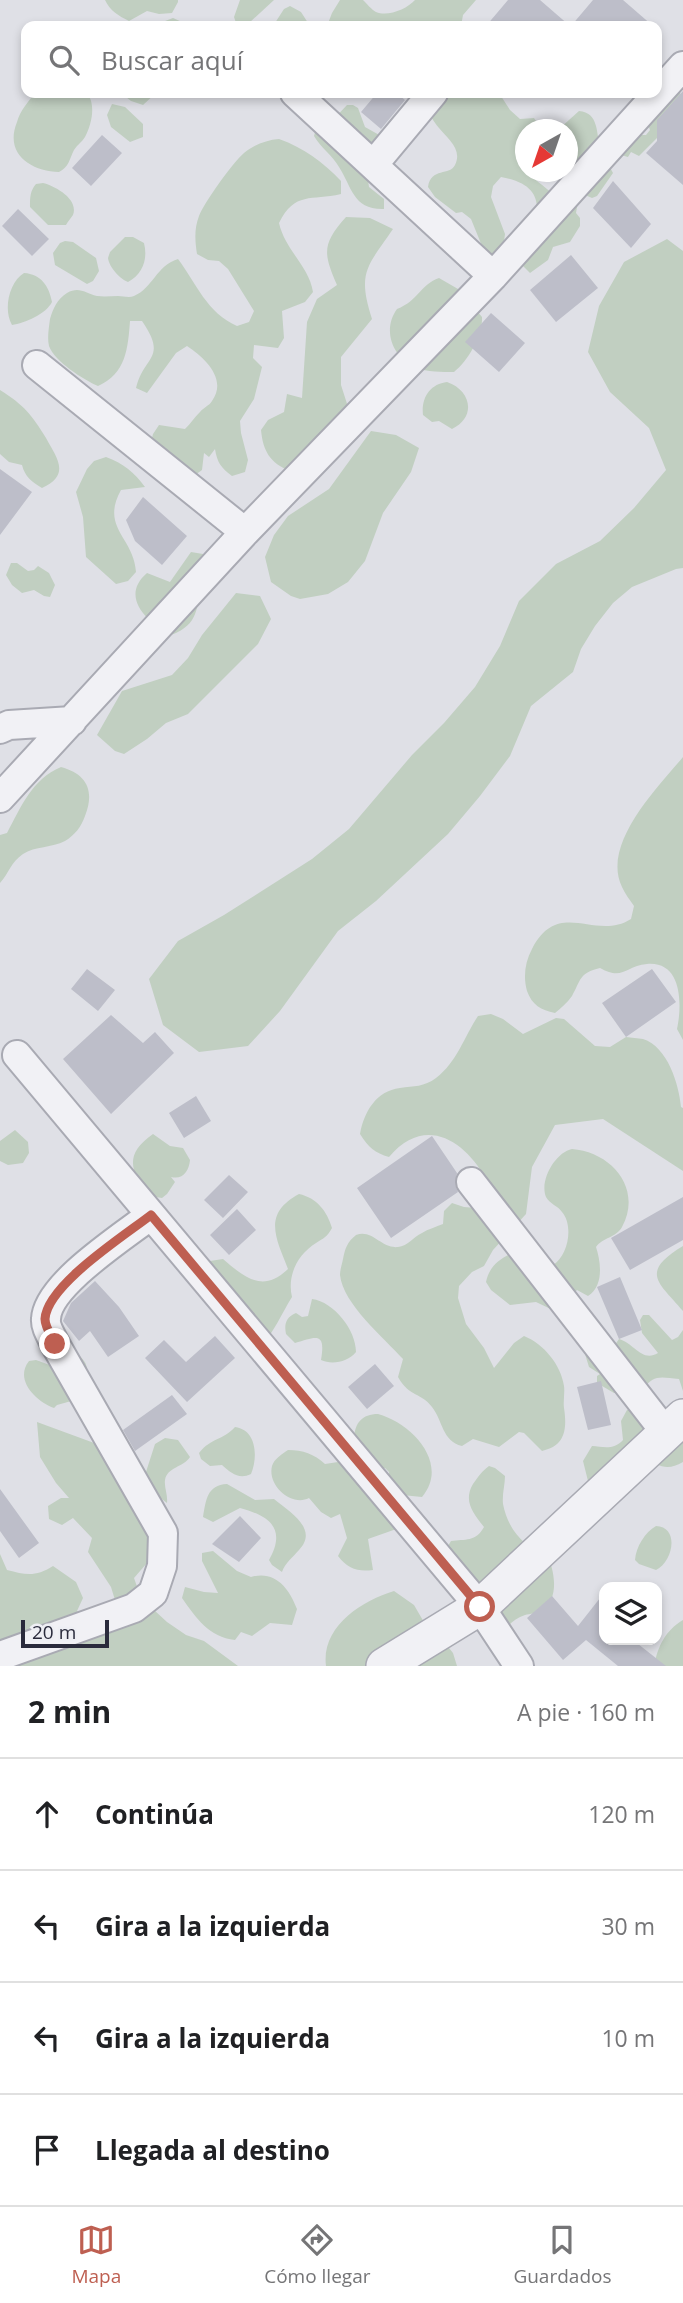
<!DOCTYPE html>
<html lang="es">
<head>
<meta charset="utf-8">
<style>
	:root { --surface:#fff; --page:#f2f2f2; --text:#202124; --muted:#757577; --line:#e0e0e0; --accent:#be5f51 }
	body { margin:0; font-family:"Open Sans",sans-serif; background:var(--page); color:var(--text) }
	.controls { position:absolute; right:21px; bottom:21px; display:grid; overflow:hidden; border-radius:14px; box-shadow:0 4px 10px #0003 }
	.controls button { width:63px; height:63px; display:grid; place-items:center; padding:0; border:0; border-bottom:2px solid var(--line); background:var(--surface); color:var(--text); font:35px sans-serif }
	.compass { position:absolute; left:515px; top:119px; width:63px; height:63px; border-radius:50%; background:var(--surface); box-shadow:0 4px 10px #0003; rotate:220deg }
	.scale { position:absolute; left:21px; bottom:18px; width:88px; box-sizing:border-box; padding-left:7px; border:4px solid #2a2b3c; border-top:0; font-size:19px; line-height:24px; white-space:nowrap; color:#2a2b3c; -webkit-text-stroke:5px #eeeff4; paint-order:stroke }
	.stop { position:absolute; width:21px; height:21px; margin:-16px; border:5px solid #be5f51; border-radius:50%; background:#fff }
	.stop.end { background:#be5f51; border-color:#fff; box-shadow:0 2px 7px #0008 }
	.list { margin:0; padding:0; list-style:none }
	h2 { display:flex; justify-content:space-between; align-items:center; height:91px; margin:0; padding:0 28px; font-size:30px }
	h2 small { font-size:23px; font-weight:400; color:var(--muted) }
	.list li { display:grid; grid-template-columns:46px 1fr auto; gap:21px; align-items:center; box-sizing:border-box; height:112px; padding:0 28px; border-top:2px solid var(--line) }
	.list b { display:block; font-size:26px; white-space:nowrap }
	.list em { font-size:23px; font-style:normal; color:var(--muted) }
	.icon { flex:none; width:38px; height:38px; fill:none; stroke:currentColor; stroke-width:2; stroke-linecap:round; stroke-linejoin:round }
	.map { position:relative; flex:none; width:683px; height:1666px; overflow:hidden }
	.search { position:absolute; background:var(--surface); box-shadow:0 4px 10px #0003; left:21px; right:21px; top:21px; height:77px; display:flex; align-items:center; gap:18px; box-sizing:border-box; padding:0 24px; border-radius:14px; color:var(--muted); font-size:26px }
	.sheet { height:539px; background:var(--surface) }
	nav { display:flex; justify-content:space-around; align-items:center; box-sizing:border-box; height:98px; border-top:2px solid var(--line); background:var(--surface); font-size:19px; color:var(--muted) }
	nav a { display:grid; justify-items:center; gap:4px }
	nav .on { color:var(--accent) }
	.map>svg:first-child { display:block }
	.green { fill:#c1cfc1 }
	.building { fill:#bdbec9 }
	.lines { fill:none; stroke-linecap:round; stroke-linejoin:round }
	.minor-casing { stroke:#a9aab3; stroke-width:32 }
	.tertiary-casing { stroke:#a9aab3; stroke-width:38 }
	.minor { stroke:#f1f1f5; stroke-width:28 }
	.tertiary { stroke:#f1f1f5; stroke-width:35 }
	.route { stroke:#be5f51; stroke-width:9 }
</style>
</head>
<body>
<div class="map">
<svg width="683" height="1666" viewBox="0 0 683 1666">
	<rect width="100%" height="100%" fill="#dfe0e6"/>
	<path class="green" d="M105,0H178V2L172,13L159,14L147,11L129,21C119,16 110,11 105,0Z
		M240,0H274L249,23L237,26L234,17Z
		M340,0H363C366,3 372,10 376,12C388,17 407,9 415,0H476L463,15L461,26H327L332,13Z
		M290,6L301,12L310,26H273L284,9Z
		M173,18L191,26H152Z
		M670,86L681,94L661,134L639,156L631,152L628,157L621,155V149L632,135H646L650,130L644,113Z
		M35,93H87C96,104 92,124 85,137C82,142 77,145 74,150C69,160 69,167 59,172C31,171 4,154 17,122C20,111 28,102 35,93Z
		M121,93H156L143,105L131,101Z
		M413,93H499L510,110L520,119L534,118L541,129L526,130L525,145C506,162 539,181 552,193L561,188L562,172H568V130L559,129L579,111C599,113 596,132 600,147C603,156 609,165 613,173L597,196L592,198L585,195L579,196L576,213L580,218V226L570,242L553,247L548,260L530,273L522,265C533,226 558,187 501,177L493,186L491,197L505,234L501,265L484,251L471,219L462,212L456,213L435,197L428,187C431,167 450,176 455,165C463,149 447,138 439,128C427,114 429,106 413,93Z
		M112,104L125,107L143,124V137L130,142L111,127L107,115Z
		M347,105H353L358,108L365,127L381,136L395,158L392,172L373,176L368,180L369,187L384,199V209C353,210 352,187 339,167C332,155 321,148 314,136L317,125L329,124Z
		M279,139C304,148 323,162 341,181V194C311,201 295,191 279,223C285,250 309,266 313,292L305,302L282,311L284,338L278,348L254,345L253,358L262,367L254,399L240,421L241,433L248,460L245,472L232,476C221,468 217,462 215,449L209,457L204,453L202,470L191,478L150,446L153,434L159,425L185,429C191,423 194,418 200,412C204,407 209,406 212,401C228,379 204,357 187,346L176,353L147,393L136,388C144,355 168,359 142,321H130C128,348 126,374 98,386C84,380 54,361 49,346C47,338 49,327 50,319C53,309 57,299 67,293C79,286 85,293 97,296C105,297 111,296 118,296C123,296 129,298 134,296C153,288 156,266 178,259C196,283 207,313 237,326L249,322L254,311L228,269L219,261L208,260L197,254C195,241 194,229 199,216C203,204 234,161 244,153C254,145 266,140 279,139Z
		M43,183C55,186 79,199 73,215C71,218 68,221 66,225H48L30,207C30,197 30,191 36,184Z
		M346,217L370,218L393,229C367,267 357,272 372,319L341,357V385L349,410L290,471C270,463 263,451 261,430L268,420L284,412L287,394L302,398L307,322L317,299L337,285C323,253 322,244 346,217Z
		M125,237H133L144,243C148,259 143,274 128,282C120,279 109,267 108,258L110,252Z
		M667,239L683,251V568L676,569L632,587L613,603L595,626L581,649L573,672L531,706L510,756L480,796L448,834L376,901L338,931L280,1011L248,1046L199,1052L163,1025L149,979L178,941L224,915L312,859L349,829L412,755L444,723L475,687L500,646L519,601L556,564L600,541L634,508L666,470L649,428L610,392L588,352L599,306L624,262Z
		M65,241L73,242L96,258L99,271L93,281L87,284L55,265L53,253L60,243Z
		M24,273C41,274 49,286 52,302C46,314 25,323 12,325C3,310 9,282 24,273Z
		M439,278L458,289L482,317C483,335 468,361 454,372C442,372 427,372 416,368C392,357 382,330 397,309C418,301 421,284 439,278Z
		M447,382C471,390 477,417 452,429L439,421L432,422L423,415C421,398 430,384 447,382Z
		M0,390C24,405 32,415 46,438C57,458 71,475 42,488C32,482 25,477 22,465L9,462L0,454Z
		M371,431L396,435L419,448L411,472L383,513L365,561L348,582L328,594L300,599L291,596L271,582L265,557L274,535L288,516L329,489Z
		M106,457C123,463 135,473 145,487L121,490C100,528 134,537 136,572L128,581L116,584L86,557L83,517L76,492L87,469L94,461Z
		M191,552L203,554L212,563C209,570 206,577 203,585C195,608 200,624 171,635C148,623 119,597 147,573L170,582Z
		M11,563H17L28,571L34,570L38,566L49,573L55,585L50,597L44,596L34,590L22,593L12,585L6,575Z
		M236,593L260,596L271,619L258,644L188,714L166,723L147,739L124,754L115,751L97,735L122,691L172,675L188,658L202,635Z
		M683,757V1040L677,1029C682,1006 683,961 647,964C625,966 623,981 600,968C579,973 581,980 572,996C567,1003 561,1008 555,1013C541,1010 532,1005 527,991C523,977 525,962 532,949C559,897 595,942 631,919L634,906C630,900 625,894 622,887C601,844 658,787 683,757Z
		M61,767C87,774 95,791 85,816C81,827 75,835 65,841C52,848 35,846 23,854C11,862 9,873 0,883V835L7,833C21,807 32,779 61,767Z
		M491,1014L503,1019L523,1034L556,1018L564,1019L595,1046L610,1047L626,1037C631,1038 638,1038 643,1039C668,1047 679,1085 681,1107L683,1108V1171L603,1119L555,1125L532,1167L526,1214L493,1250L484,1266L472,1272L459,1286L458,1298L466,1324L484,1348L494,1368L514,1343L524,1336C544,1344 561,1365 564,1386C565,1393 563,1401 564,1408C567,1428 566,1446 542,1451L524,1433L519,1432L499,1447L473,1439L462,1446C442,1441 443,1421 432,1407C421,1392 410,1398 398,1377L403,1359C384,1338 343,1304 340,1275C340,1270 342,1264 343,1259C345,1249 347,1242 356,1235C373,1229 381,1249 398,1247C408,1246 413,1237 422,1233C428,1229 436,1227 443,1224L444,1211L452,1203L464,1207L476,1208L486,1179C464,1139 424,1115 389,1157C375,1153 368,1147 360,1134C364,1112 376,1091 400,1088C414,1086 424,1087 436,1078C457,1062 464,1037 478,1016Z
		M15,1130L28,1142L29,1153L23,1163L8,1165L0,1161V1141Z
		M153,1134L170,1146L183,1148L190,1160C189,1171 183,1180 171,1177L175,1182L167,1194L162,1198L149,1196C131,1172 123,1155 153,1134Z
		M572,1149C611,1152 643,1188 622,1227C616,1238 603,1237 596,1247C601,1262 604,1286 588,1296L577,1290L557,1312L536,1302L510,1305L491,1290L486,1282C489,1267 499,1259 512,1253L553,1265C568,1256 574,1226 562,1212C558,1206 550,1204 546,1197C539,1180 556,1152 572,1149Z
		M299,1194C317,1198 327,1211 332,1228C327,1237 324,1238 316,1243C297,1255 287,1276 292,1297C282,1313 274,1332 262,1345L213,1274L210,1261L223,1259C245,1278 263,1293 288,1269C276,1238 262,1214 299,1194Z
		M683,1246V1311C660,1283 638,1273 683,1246Z
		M312,1299C334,1302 356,1330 356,1352C348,1362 332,1365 321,1360C326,1331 316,1337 295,1343L286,1334C284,1324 286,1317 296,1313L302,1317L308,1316Z
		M643,1315H649L672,1340L678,1337L683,1330V1391L679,1379C660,1377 654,1374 642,1390L614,1393L597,1383V1376L600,1374L589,1367L585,1354L587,1348L612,1349L619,1339C634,1343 642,1363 658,1353L642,1333L640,1320Z
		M75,1353C97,1366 84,1383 75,1400L57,1405L54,1408C36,1401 14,1380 29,1361L36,1360L55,1367Z
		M646,1405L683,1430V1462C666,1472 659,1465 643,1458L610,1497L588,1481L583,1461L592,1446C604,1447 614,1450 623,1440L621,1421L627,1410Z
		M378,1414C412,1423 450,1464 422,1497L402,1495L389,1483V1472L385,1468H378L354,1438C355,1423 362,1414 378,1414Z
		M37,1422L105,1447L165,1550L147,1563L134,1578L141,1598L167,1622L186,1635L204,1641L238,1666H0V1554L7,1570C26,1575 36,1577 53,1566L76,1582L83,1598L77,1611L93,1624L115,1600L111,1587L88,1552L92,1538L73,1518L62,1525L49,1519L48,1506L61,1498H69L56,1483L40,1457Z
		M235,1427C257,1430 258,1457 251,1474C239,1480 231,1473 222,1465L210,1466L201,1459L199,1453C212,1437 222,1441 235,1427Z
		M165,1438L178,1440L190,1457C184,1467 167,1467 165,1480C164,1487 168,1495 167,1503L154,1493L145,1475L155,1444Z
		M288,1450C303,1450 314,1454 325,1464L338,1462L356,1468L402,1527L368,1539L373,1570C358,1572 348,1569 338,1556L347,1538L340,1514L331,1518L321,1512L309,1498C292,1507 267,1486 272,1466C274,1459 282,1454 288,1450Z
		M489,1466L495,1468L505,1476C505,1485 502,1494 503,1504C509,1533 525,1546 549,1559C555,1575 559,1600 541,1611C537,1613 530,1614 525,1615C515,1618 509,1625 502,1632L457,1603L445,1551L451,1541C465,1539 476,1542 484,1527C473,1513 463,1501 473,1484C478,1477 482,1471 489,1466Z
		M227,1484L255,1500L274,1499C290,1512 319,1529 299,1550C293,1557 285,1563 282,1572L272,1565L269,1560C287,1528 269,1516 240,1508L213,1522L203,1517C206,1500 207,1485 227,1484Z
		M656,1526C680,1527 673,1562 656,1570L639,1564L635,1560C636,1547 645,1532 656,1526Z
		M213,1551L237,1571L251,1577C275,1570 289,1588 297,1609L292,1625L270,1623L252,1636L241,1632L235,1640C209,1637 196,1618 182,1598L185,1587L204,1592L218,1593L202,1561V1553Z
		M394,1591L414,1605L432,1636L445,1643L453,1653L457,1666H326C321,1627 361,1601 394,1591Z
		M683,1620V1666H654C658,1646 665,1631 683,1620Z"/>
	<path class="building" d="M508,0H540L570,26H486Z
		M593,0H623L653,26H571Z
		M683,91V185L646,153L657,141V120Z
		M377,93H396L405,100L381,129L361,112Z
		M102,135L122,153L91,186L72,168Z
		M613,181L651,224L631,248L593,208Z
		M18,209L49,239L32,256L2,226Z
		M571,255L598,288L556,322L530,290Z
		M491,313L525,343L499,372L465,342Z
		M0,469L32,492L0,535Z
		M143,497L187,536L162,565L135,541L126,520Z
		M87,969L115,990L98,1011L71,989Z
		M652,969L676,1002L626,1037L602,1003Z
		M111,1015L143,1043L155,1032L174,1053L111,1114L63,1059Z
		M196,1096L211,1121L184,1138L169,1113Z
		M432,1136L457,1173L455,1184L458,1192L391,1238L357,1188Z
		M229,1175L248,1192L223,1218L204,1200Z
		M683,1197V1240L630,1270L611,1238Z
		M237,1209L256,1230L229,1255L210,1235Z
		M620,1277L642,1330L619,1339L597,1287Z
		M95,1281L119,1307L139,1336L108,1357L90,1331L79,1341L63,1321L71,1303Z
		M215,1336L235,1358L187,1402L145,1358L164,1340L186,1362Z
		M375,1364L394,1386L367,1409L348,1387Z
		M601,1381L611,1425L588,1430L577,1387Z
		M172,1395L187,1414L135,1451L123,1430Z
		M0,1489L39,1543L19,1558L0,1531Z
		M240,1516L261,1538L239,1562L212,1544Z
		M604,1593V1640H633L666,1666H618L586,1640L563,1660L527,1618L552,1596L578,1626Z"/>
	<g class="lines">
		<defs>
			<path id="minor" d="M295,93L493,276
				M373,165L433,93
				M37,365L245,532
				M0,729L9,725L72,721
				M0,798L245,532L493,276L683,66
				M17,1055L480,1607L519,1666
				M471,1182L666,1433
				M0,1656L134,1608L153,1593L162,1566L163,1533L55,1344C52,1337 45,1327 46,1319C47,1285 124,1236 151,1215"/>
			<path id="tertiary" d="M384,1666L480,1607L683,1417"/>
		</defs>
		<use href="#minor" class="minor-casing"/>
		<use href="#tertiary" class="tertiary-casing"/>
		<use href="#minor" class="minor"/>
		<use href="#tertiary" class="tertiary"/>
	</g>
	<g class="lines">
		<path class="route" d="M55,1344C52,1337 45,1327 45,1319C47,1285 124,1236 151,1215L480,1607"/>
	</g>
</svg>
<div class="controls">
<button><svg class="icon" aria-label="layers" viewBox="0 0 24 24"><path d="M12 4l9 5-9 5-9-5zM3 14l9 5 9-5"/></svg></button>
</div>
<svg class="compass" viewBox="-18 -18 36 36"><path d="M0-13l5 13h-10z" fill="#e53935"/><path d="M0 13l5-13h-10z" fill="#757577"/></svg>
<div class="scale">20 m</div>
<div class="stop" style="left:480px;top:1607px"></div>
<div class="stop end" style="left:55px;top:1344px"></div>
<div class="search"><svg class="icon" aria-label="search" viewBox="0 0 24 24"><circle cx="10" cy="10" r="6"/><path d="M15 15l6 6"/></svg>Buscar aquí</div>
</div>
<section class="sheet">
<h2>2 min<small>A pie · 160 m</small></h2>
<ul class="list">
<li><svg class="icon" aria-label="ahead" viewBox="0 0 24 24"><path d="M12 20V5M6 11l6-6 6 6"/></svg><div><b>Continúa</b></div><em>120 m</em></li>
<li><svg class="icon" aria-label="left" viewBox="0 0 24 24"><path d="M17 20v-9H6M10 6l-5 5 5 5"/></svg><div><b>Gira a la izquierda</b></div><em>30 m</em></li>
<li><svg class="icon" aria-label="left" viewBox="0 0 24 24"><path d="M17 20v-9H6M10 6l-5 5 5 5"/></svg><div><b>Gira a la izquierda</b></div><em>10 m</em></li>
<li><svg class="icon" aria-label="arrive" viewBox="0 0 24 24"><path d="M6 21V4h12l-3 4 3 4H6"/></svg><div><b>Llegada al destino</b></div></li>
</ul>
</section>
<nav>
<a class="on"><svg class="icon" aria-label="map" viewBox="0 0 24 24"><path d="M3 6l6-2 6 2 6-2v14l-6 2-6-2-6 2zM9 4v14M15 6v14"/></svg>Mapa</a>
<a><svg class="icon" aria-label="directions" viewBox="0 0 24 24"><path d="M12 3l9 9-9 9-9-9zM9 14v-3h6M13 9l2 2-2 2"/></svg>Cómo llegar</a>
<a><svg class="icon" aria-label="saved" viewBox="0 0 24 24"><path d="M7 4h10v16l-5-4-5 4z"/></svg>Guardados</a>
</nav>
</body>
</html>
